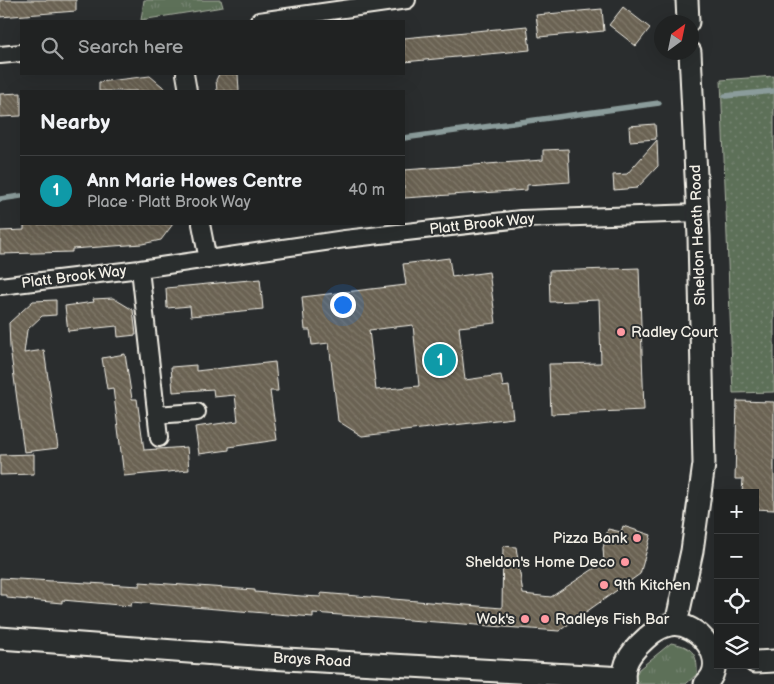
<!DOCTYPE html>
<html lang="en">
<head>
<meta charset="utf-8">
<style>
	:root { --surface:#202222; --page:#2d2f2f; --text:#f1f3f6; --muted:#a2a4a5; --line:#3d3f40; --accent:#0b8043 }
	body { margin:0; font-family:"Balsamiq Sans",sans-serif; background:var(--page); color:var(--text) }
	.controls { position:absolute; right:15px; bottom:15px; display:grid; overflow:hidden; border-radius:0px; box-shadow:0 5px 20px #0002 }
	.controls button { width:45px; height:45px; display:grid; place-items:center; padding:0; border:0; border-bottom:1px solid var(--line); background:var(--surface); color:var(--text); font:25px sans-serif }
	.compass { position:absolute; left:654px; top:15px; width:45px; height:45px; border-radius:50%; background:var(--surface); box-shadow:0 5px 20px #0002; rotate:33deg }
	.you { position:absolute; left:342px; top:304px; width:18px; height:18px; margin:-12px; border:4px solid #fff; border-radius:50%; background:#1a73e8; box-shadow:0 0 0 8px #1a73e833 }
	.badge { display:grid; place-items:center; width:32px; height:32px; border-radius:50%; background:var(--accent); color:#fff; font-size:16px; font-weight:700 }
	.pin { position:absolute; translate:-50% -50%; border:2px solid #fff; box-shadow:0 1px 5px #0006 }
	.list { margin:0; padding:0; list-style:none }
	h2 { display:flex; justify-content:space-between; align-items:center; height:65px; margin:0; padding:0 20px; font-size:21px }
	h2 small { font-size:16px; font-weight:400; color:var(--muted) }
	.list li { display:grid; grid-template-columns:32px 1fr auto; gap:15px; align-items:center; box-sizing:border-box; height:70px; padding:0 20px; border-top:1px solid var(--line) }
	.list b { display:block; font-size:19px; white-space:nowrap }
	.list p { margin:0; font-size:16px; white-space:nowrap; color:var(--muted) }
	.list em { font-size:16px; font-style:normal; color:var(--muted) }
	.icon { flex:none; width:28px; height:28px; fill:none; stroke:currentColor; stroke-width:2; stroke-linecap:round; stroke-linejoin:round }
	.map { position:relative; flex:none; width:774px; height:684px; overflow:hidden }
	.search { position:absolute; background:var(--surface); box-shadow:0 5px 20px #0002; left:20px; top:20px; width:385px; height:55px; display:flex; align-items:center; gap:12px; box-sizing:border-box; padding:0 18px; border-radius:0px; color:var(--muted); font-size:19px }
	.panel { position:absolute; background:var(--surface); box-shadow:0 5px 20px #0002; left:20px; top:90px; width:385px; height:135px; border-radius:0px }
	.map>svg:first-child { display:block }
	.grass { fill:url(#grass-tufts); stroke:#a8b0a0 }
	.park { fill:url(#park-dots); stroke:#a8b0a0 }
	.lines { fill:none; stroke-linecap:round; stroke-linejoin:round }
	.stream { stroke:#8b9c9b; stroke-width:5.5 }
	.building { fill:url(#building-back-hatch); stroke:#f4f1e8; fill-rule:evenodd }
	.minor-casing { stroke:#f4f1e8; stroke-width:20 }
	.tertiary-casing { stroke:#f4f1e8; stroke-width:25 }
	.minor { stroke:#2a2d2e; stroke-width:16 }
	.tertiary { stroke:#2a2d2e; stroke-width:21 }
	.poi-dot { fill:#ff9aa2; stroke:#2a2d2e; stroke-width:2 }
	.labels { text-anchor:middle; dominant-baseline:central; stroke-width:4; stroke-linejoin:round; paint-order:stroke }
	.street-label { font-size:15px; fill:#f4f1e8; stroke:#2a2d2e }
	.poi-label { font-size:15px; fill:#f4f1e8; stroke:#2a2d2e; text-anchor:start }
</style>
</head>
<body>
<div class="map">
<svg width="774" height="684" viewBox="0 0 774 684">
	<defs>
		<pattern id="grass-tufts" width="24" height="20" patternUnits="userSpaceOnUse" patternTransform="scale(1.25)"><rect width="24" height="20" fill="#5d6f59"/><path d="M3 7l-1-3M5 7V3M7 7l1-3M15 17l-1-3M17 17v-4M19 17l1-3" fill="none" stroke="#758471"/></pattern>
		<pattern id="park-dots" width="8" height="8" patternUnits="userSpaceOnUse" patternTransform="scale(1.25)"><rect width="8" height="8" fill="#5d6f59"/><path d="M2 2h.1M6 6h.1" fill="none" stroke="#758471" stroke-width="1.8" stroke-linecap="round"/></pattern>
		<pattern id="building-back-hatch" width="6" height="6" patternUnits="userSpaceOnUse" patternTransform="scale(1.25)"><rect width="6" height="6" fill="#6a6252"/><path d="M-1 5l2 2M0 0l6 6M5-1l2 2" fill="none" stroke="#80796b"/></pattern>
	</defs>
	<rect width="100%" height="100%" fill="#2a2d2e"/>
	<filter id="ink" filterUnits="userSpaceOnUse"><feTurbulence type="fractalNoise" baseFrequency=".02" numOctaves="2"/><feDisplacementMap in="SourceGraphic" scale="10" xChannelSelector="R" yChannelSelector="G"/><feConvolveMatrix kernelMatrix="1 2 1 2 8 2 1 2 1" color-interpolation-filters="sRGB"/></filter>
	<g filter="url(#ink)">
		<path class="grass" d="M144,0H221L223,7L141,20Z
			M671,643C691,646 698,653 697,674L686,684H636L634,679L639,669Z"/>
		<path class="park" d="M774,76V392L733,393L721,80Z"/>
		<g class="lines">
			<path class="stream" d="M725,96L774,91
				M404,138L659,103
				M0,199L21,196"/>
		</g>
		<path class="building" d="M0,0H76V11L0,17Z
			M623,7L650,28L636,46L609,25Z
			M602,9L604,31L539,37L536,15Z
			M527,26L530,50L404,62V38Z
			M219,74H238L239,91H217L216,80Z
			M150,76L168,91H99V82Z
			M21,93V116L0,117V94Z
			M655,124L656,139L630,141L629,126Z
			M657,140L658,166L637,188L614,190L613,175L627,174Z
			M568,149L570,182L527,185V190L404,198V170L543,160V150Z
			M48,224H173L161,240L142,244L72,249V252L0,254V231L24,230V225Z
			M449,258L452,277L489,272L496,323L459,327L465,380L501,375L503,387L509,386L513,418L362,436L338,421L329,343L312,345L310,330H305L302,297L406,285L403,264ZM413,325L419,386L376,390L369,330Z
			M639,268L644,410L551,414L549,364L601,363L599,300L550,302L549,271Z
			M260,279L263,309L191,316L190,306L167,308L166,288Z
			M113,298L133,310L136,335L118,337L117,326L68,331L65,306L94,302L93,299Z
			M56,300V315L42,316L27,330L24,353L44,350L58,448L24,452L10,347L9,323L33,301Z
			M125,354L132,399H137L144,450L187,447L189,470L124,476L113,388L107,389L102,358Z
			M275,362L278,391H270L277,440L229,447V450L199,454L195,427L238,421L235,395L214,397L213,389L173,392L171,367L196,365V371Z
			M737,401L774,402V510L755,509V493H742L743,479H735Z
			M34,454V474L0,475V455Z
			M623,526L651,535L640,574L559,631L313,613V617L132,602L131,606L62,600V603L7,598V595H0V578L140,586V582L255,590V592L301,596L321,597V593L502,608L503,546L516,547L523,594L551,597L604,562L603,548L608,529L621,532Z"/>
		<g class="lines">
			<defs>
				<path id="minor" d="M259,21L407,0
					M0,55L21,53
					M185,74L188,91
					M201,224L208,260
					M140,269L159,438
					M0,286L140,269L345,239L521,219L698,213
					M156,415L197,412"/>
				<path id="tertiary" d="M687,0L688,22
					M676,624L692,551L704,464L699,237L690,52
					M0,638L268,658L624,678
					M755,662L774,661
					M625,684C622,668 627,658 638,646C647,637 657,627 670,625C698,620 731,662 705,684"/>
			</defs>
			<use href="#minor" class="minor-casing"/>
			<use href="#tertiary" class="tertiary-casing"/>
			<use href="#minor" class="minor"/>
			<use href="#tertiary" class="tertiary"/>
		</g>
	</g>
	<g class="poi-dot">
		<circle cx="621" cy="332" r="5"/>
		<circle cx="637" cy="538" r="5"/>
		<circle cx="625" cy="562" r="5"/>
		<circle cx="604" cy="585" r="5"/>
		<circle cx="525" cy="619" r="5"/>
		<circle cx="545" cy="619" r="5"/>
	</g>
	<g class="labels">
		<g class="street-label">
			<text transform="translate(482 224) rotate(-6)">Platt Brook Way</text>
			<text transform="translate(698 235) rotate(-92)">Sheldon Heath Road</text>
			<text transform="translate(74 277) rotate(-7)">Platt Brook Way</text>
			<text transform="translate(312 660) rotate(3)">Brays Road</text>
		</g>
		<g class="poi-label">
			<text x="631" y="332">Radley Court</text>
			<text x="627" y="538" text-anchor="end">Pizza Bank</text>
			<text x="615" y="562" text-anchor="end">Sheldon's Home Deco</text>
			<text x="614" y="585">9th Kitchen</text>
			<text x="515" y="619" text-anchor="end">Wok's</text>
			<text x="555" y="619">Radleys Fish Bar</text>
		</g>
	</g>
</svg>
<div class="controls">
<button>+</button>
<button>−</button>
<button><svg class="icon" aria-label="locate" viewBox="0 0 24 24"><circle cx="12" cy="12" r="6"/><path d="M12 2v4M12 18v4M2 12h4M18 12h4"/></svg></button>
<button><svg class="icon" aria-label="layers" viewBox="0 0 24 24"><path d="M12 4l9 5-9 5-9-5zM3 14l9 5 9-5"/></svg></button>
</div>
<svg class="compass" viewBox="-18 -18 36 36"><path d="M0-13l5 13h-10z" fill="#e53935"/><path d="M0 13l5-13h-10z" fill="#a2a4a5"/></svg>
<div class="you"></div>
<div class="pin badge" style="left:440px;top:360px;background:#0f9aa8">1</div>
<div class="search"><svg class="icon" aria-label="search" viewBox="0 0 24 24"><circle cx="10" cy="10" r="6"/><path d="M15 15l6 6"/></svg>Search here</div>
<section class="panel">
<h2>Nearby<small></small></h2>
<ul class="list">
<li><span class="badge" style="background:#0f9aa8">1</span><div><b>Ann Marie Howes Centre</b><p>Place · Platt Brook Way</p></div><em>40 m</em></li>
</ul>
</section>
</div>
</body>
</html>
